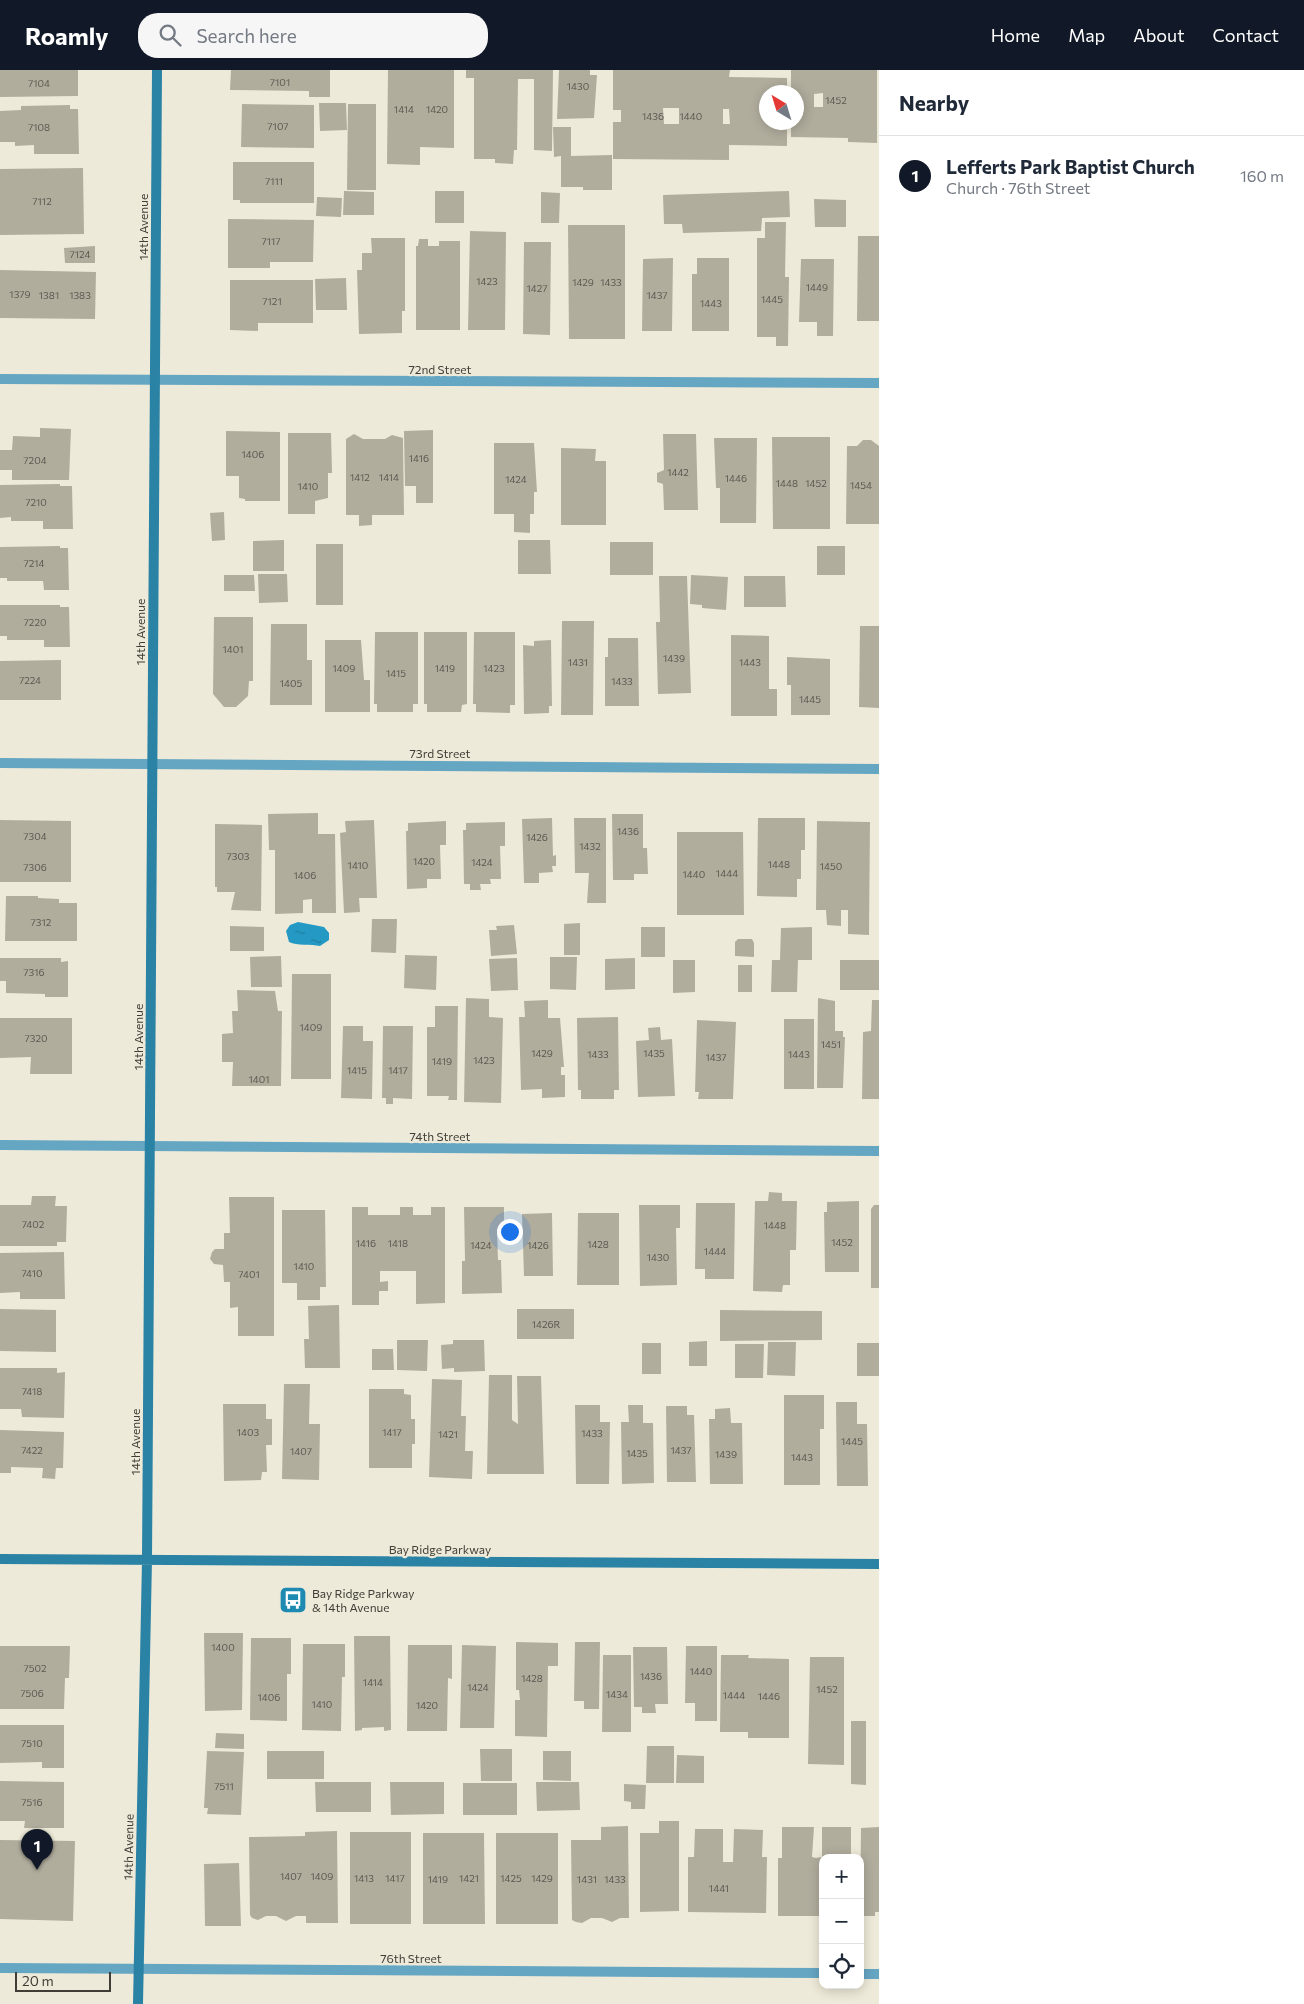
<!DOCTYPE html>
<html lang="en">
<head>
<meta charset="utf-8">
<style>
	:root { --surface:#fff; --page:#f6f6f7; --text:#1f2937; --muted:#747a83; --line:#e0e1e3; --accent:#111827 }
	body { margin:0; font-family:Commissioner,sans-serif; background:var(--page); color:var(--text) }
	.controls { position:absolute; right:15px; bottom:15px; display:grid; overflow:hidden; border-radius:10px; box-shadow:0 2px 12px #0003 }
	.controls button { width:45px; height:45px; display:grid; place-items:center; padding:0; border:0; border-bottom:1px solid var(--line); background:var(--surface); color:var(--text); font:25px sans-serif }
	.compass { position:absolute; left:759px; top:15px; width:45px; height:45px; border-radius:50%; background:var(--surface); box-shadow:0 2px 12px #0003; rotate:322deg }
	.scale { position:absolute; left:15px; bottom:12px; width:96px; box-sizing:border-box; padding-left:5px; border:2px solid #3f3d36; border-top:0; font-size:14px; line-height:18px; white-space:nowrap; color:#3f3d36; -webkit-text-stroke:4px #eeead9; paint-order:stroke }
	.you { position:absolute; left:509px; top:1161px; width:18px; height:18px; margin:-12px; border:4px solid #fff; border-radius:50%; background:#1a73e8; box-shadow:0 0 0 8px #1a73e833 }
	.badge { display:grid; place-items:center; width:32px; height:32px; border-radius:50%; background:var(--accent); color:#fff; font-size:16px; font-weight:700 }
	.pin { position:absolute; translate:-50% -41px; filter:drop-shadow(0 1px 2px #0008) }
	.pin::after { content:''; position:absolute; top:26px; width:18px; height:15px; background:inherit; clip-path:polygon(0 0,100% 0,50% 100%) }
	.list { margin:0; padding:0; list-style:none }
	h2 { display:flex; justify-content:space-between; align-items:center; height:65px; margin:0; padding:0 20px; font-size:21px }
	h2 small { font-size:16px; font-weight:400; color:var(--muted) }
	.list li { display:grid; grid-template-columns:32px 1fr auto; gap:15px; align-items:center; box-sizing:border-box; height:80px; padding:0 20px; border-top:1px solid var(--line) }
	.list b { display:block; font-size:19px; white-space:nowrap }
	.list p { margin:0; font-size:16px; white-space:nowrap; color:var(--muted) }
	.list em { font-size:16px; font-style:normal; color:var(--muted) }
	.icon { flex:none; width:28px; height:28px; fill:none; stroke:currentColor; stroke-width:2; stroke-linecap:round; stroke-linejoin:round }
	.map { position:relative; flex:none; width:879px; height:1934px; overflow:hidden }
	header { display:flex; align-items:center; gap:30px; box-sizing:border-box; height:70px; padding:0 25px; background:var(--accent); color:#fff }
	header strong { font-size:24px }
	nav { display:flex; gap:28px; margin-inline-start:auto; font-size:18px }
	.search { width:350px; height:45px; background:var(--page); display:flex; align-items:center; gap:12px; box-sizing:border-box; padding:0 18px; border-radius:20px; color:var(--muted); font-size:19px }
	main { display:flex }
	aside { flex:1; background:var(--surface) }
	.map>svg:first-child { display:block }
	.water { fill:url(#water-ripples) }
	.building { fill:#b1ad9d; fill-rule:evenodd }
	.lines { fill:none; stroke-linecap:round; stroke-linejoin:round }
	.street { stroke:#65a6c3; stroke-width:10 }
	.secondary { stroke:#2a82a4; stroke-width:10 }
	.labels { text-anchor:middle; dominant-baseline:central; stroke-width:4.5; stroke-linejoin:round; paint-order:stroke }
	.number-label { font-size:10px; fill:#5c5950 }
	.street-label { font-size:12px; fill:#3f3d36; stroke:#eeead9 }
	.poi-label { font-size:12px; fill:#3f3d36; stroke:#eeead9; text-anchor:start }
</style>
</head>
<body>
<header>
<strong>Roamly</strong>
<div class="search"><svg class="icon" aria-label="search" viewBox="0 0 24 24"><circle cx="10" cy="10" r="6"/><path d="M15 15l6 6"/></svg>Search here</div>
<nav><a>Home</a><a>Map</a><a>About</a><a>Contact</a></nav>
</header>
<main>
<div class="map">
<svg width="879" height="1934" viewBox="0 0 879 1934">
	<defs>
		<pattern id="water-ripples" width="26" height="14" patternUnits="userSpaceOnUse" patternTransform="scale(1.25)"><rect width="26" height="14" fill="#2399c4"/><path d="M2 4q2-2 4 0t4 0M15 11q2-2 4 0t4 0" fill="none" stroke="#207ea0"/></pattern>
	</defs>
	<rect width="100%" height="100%" fill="#eeead9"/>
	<path class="water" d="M298,852L324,857L329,863V870L320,876C311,874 297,876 289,872L286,861L290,855Z"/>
	<path class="building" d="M0,0H78V26L0,27Z
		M231,0H330V27H309V21L230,20Z
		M388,0H454V78L420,77V95L387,94Z
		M466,0H553L552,81L534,80V9H518L517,80H514L513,94L495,93V89H474V8H466Z
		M559,0H590V5H597L594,48L557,49Z
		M613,0H730L729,7L787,8V22H766V52H787V76L729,75V90L613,89V52H621V40H613ZM663,38H679V54H664ZM723,39H729L730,54H723Z
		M791,0H877V73L848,72V68L791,67V52H796V22H791ZM823,23V37H814V24Z
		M319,33H346L347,60L320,61Z
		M242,34L314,35V78L241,77Z
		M348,34H376V120H347Z
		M70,35V39H78L79,84H34V75L15,76V72H0V41L21,40V36Z
		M553,57H571V86L612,85V120H583V117H561V86L554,87Z
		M233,92H314V133H240V130H233Z
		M83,98L84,164L0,165V99Z
		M344,121L374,122V145H343Z
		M435,121H464V153H435Z
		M789,121L790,147L762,148L761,161L683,163L682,154H664L663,125Z
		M541,122L560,123L559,153H541Z
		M317,127L342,128L341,147L316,146Z
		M814,129L846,130V157H815Z
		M228,149L314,150L313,192H270V198H228Z
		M765,152H786L785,207H789L788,276H776V267H757V168H765Z
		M568,155H625V269H569Z
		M470,161L506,162L505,260H468Z
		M858,166H879V251H857Z
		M371,168H405V241H402V263L359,264L357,200H362V183H372Z
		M419,169H428V176H439V171H460V260H416V176H418Z
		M524,172H551L550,265L523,264Z
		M95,176V193H65L64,178Z
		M673,188L672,261H642L643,189Z
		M697,188H729V261H692V204H697Z
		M801,189H834L833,266H817V252H799Z
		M0,200L96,202L95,249L0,248Z
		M346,208L347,240H316L315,209Z
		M230,210H313V253H258V261L230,260Z
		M40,358L71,359L69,410H12V400H0V380H12L13,366L40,367Z
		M433,360V433H416V416H405L404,361Z
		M226,361L280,362V431H245V429L239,428V406H226Z
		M288,363H331L332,403H328V428L315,431V444H288Z
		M354,364L363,369H385L392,365L403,368L404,445H372V455L359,456V445H346V369Z
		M663,364H696L698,440H664L663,414L657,412V403L664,400Z
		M772,367H830V459H773Z
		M714,368H757L756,453H720V418H716Z
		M863,370H871L879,376V454H846L847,376H857Z
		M494,373H534L537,422H534V444H530V463L514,462V444H494Z
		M561,378L596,379L595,391H606V455H561Z
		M60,414V416H72L73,459H43V451H11V447L0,448V415Z
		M224,442L225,470L212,471L210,443Z
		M284,470V501H253V471Z
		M518,470H550L551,504H518Z
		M610,472H653V505H610Z
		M316,474H343V535H316Z
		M60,476V478H68L69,520H44L43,511H7V508H0V477Z
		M817,476H845V505H817Z
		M258,504H287L288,532L259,533Z
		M224,505H254L255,521H224Z
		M691,505L728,507L726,540L702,538V535L690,534Z
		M659,506H687L691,623L658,624L656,552H660Z
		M744,506H785L786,537H744Z
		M0,535H60V537H69L70,577H44V570H7V566H0Z
		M214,547H253V611H249L248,626L236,637H224L213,624Z
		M562,551H594L593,645H561Z
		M271,554H307V590H312V635H270Z
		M860,556H879V638L859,637Z
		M375,562H418V634H413V642H377V634H374Z
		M424,562H467V634L462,635L461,642H427V634H424Z
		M474,562H515V635H510V643L476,642V634H473Z
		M731,565L769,566V619H777V646H731Z
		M608,568H638L639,636H605V587H608Z
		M325,570H361L364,610H370V642H325Z
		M551,570L552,636H549V643L524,644L523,575L534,576V571Z
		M787,587L830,589V645H791V615H787Z
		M61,590V630H0V591Z
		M318,743V764H335L336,843H312V829L303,830V843L275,844V780H269L268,744Z
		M612,744H643V778H647L648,804H634V810H613Z
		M552,748L553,786L556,785V796H552L553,802L539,803V813H524L522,749Z
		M574,748H606V833H587L589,803H575Z
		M758,748H805V780H801V809H797V827L757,826Z
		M0,750L71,751V812H0Z
		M374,750L377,828H359L360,842L344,843L340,763L346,762L345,751Z
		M446,751V775H440L441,809H427V818L407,819L406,761H408V753Z
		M817,751L870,752L869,865L848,864V840H841V856L827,855L826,840H816Z
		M505,752V776H500L501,809H490L491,814H480L481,820H470V814H464L463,760H466V753Z
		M215,754L262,755L261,841L231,840L235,822H217V817H215Z
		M677,762H743L744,845H677Z
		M6,826H38V828L59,829V833H77V871H5Z
		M372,849H397L396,883L371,882Z
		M580,853V885H564V854Z
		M514,855L517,884L491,886L489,860H497L496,856Z
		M230,856L264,857V881H230Z
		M641,857H665V887H641Z
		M812,857V890H798L797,922H771L772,890H780L781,858Z
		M738,869H752L754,873V887L735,886V872Z
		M405,885L437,886L436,920L404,918Z
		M281,886L282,917H251L250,887Z
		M550,887H577L576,920L550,919Z
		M0,888H61V892L68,891V927H45V924L6,923V911H0Z
		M517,888L518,920L491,921L489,889Z
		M635,888V919L605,920V889Z
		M673,890H695V922L673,923Z
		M840,890H879V920H840Z
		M738,895H752V922H738Z
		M292,904H331V1009H291Z
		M237,920L275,921L278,941H282L281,1016H232L233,992H222V964L233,963L232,941H238Z
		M466,928L489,929V947L503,948L501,1033L464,1032Z
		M818,928L835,931V961H843V967H845L843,1018H817Z
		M548,930V948H560L564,997H561V1005H565V1027L542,1028V1019L521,1020L519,947H525L524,931Z
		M872,930H879V1029H862L863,962L871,961Z
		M435,936H458L457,1030H448L449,1026H427V957H435Z
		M618,947L619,1020H614V1029H581V1020H578L577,948Z
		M0,948H72V1004H30L31,987L0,988Z
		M784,949H814V1019H784Z
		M697,950L736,952L733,1029H698L699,1022H695Z
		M343,956H363V971H373L372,1029L341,1028Z
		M383,956H413L412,1029L393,1028V1034H386V1028H382Z
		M660,957L661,970L672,969L675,1026L638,1027L636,971L649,970L648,958Z
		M769,1122L782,1123V1131H797L796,1180H790V1215H783L782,1222L753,1221L755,1131H768Z
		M32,1126H56L55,1136H67L66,1172H57V1176H0V1135H31Z
		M229,1127H274V1266H238V1237L230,1238V1212H224L223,1195L214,1194L210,1189L212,1182L215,1179H224V1163H230Z
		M859,1131V1202H825L824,1142H827V1132Z
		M696,1133H735L734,1209H705V1199H695Z
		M639,1135H680V1158H676L677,1215L640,1216Z
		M874,1135H879V1218H871V1139Z
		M352,1137H368V1145H400V1137H413V1145H431V1137H445V1233L416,1234V1201H380V1212L388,1211V1221H379V1235H352Z
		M464,1137H504V1159H497L498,1190H501L502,1223L462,1224V1191H465Z
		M282,1140H325L326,1217H320V1230H297V1213H282Z
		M552,1143L553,1206H524L522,1144Z
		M578,1143H619V1215H577Z
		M64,1182L65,1229H20V1222L0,1223V1183Z
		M339,1235L340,1298H305L304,1269H309L308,1236Z
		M0,1239L56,1240V1282L0,1281Z
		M517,1239H574V1269H517Z
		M720,1240L822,1241V1270L720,1271Z
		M397,1270H428L427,1301L397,1300Z
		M453,1270H484L485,1301L454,1302V1298L442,1299L441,1275L453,1274Z
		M707,1271V1296H689V1272Z
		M768,1272H796L795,1306L767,1305Z
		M642,1273H661V1304H642Z
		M857,1273H879V1306H857Z
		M735,1274H764L763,1308H735Z
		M372,1279H393L394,1300H372Z
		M0,1298H57V1303L65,1302L64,1348L22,1347L21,1339H0Z
		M489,1305H512V1350L518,1354L517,1306H541L544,1404H487Z
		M432,1309L462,1310L461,1346H466L465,1381H473L472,1409L429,1407Z
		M284,1314H310L309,1354H320L319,1410L282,1409Z
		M369,1319H404V1324L411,1325V1349H415V1374H412V1398H369Z
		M784,1325H824V1359H820V1415H784Z
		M836,1332H857V1354H867L868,1416H837Z
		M223,1334H266V1349H272V1375H266L267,1402H262L261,1410L224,1411Z
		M575,1335H600V1352H610L609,1414H576Z
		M628,1335H643V1353H653L654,1413L622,1414L621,1352H629Z
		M666,1336H687V1345H694L696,1412H667Z
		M730,1338L731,1353H742L743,1414H710L709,1349H715V1339Z
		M0,1360L64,1362L63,1398H56L55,1409L42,1408L43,1398L11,1397V1403H0Z
		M204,1563H243L242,1640L205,1641Z
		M354,1566H390L391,1660L384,1661V1657L362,1658V1660L355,1661Z
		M251,1568H291V1604H287V1651L250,1650Z
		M516,1572L558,1573V1596H548L547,1667L515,1666V1630H520L519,1620H516Z
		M575,1572H600L599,1639H584V1631H574Z
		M303,1574H345V1607H342L341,1661L302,1660Z
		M408,1575H452V1609L448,1608L447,1661H407Z
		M462,1575L496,1576L494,1658H460Z
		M0,1576H70L69,1608H65L64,1639H0Z
		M686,1576H717V1651H695V1633H685Z
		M633,1577H667L668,1634H655L656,1643H642V1637H634Z
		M603,1585H631V1662H602Z
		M721,1585H749L748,1588L789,1589V1668H748V1662H720Z
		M810,1587H844V1695L808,1694Z
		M851,1651H866V1715L851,1714Z
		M0,1655H64V1698H42V1692L0,1693Z
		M216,1663L244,1664V1679L215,1678Z
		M647,1676H674V1713H646Z
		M480,1679H512V1711H481Z
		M207,1681L244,1682L241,1745L207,1744L208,1738H204Z
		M267,1681H324V1709H267Z
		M543,1681H571V1711L543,1710Z
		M677,1685L704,1686V1713H676Z
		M0,1711L64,1712V1758H24L25,1751H0Z
		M315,1712H371V1742H316Z
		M390,1712H444V1744L391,1745Z
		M536,1712H579L580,1740L537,1741Z
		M463,1713H517V1745H463Z
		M624,1714L646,1715L645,1739H631V1732L624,1731Z
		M659,1751H679V1841L640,1842V1763H659Z
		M628,1756L629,1848H620L612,1852L602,1848H591L582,1853L576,1852L572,1850L571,1770H601V1757Z
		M782,1757H814L812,1787L816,1788L822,1787V1757H851V1788H823V1846H778V1788H782Z
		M879,1757V1842H875V1846H860L861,1758Z
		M695,1759H723V1792H733L734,1759L763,1760L762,1787H767L766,1843L688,1842V1787H694Z
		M337,1761L338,1853H306V1846H296L286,1851L276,1846H266L258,1850L252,1848L250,1845L249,1767L305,1766V1762Z
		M350,1762H411V1854H350Z
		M423,1763H484L485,1854H423Z
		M496,1763H558V1854H496Z
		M0,1770L75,1771L73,1851L0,1849Z
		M239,1793L241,1856H205L204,1794Z"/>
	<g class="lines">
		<path class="street" d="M0,309L879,313
			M0,693L879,699
			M0,1075L879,1081
			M0,1898L823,1903
			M860,1904H879"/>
		<path class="secondary" d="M0,1489L879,1494
			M138,1934L147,1490L157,0"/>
	</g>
	<defs>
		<symbol id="bus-square" viewBox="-11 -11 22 22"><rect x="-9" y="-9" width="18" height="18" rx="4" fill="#1e8ab1" stroke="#eeead9"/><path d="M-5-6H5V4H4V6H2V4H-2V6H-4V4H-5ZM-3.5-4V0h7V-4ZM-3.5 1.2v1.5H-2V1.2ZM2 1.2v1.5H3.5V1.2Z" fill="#fff"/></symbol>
	</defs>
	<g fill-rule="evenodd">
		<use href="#bus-square" x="277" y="1514" width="32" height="32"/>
	</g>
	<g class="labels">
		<g class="number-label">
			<text x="280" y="12">7101</text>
			<text x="39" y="13">7104</text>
			<text x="578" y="16">1430</text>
			<text x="836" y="30">1452</text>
			<text x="404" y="39">1414</text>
			<text x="437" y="39">1420</text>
			<text x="653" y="46">1436</text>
			<text x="691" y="46">1440</text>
			<text x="278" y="56">7107</text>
			<text x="39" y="57">7108</text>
			<text x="274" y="111">7111</text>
			<text x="42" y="131">7112</text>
			<text x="271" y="171">7117</text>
			<text x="80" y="184">7124</text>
			<text x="487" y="211">1423</text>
			<text x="583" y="212">1429</text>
			<text x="611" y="212">1433</text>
			<text x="817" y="217">1449</text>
			<text x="537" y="218">1427</text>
			<text x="20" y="224">1379</text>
			<text x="49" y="225">1381</text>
			<text x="80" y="225">1383</text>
			<text x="657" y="225">1437</text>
			<text x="772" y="229">1445</text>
			<text x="272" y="231">7121</text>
			<text x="711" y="233">1443</text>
			<text x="253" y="384">1406</text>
			<text x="419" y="388">1416</text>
			<text x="35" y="390">7204</text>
			<text x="678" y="402">1442</text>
			<text x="360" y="407">1412</text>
			<text x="389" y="407">1414</text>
			<text x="736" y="408">1446</text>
			<text x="516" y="409">1424</text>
			<text x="787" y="413">1448</text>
			<text x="816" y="413">1452</text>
			<text x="861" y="415">1454</text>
			<text x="308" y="416">1410</text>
			<text x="36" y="432">7210</text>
			<text x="34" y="493">7214</text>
			<text x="35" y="552">7220</text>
			<text x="233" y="579">1401</text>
			<text x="674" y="588">1439</text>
			<text x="578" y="592">1431</text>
			<text x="750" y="592">1443</text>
			<text x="344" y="598">1409</text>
			<text x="445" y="598">1419</text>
			<text x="494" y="598">1423</text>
			<text x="396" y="603">1415</text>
			<text x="30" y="610">7224</text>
			<text x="622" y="611">1433</text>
			<text x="291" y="613">1405</text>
			<text x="810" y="629">1445</text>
			<text x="628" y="761">1436</text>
			<text x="35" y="766">7304</text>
			<text x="537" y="767">1426</text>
			<text x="590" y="776">1432</text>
			<text x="238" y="786">7303</text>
			<text x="424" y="791">1420</text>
			<text x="482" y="792">1424</text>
			<text x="779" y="794">1448</text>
			<text x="358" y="795">1410</text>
			<text x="831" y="796">1450</text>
			<text x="35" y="797">7306</text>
			<text x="727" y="803">1444</text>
			<text x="694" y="804">1440</text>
			<text x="305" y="805">1406</text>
			<text x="41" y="852">7312</text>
			<text x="34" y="902">7316</text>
			<text x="311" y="957">1409</text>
			<text x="36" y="968">7320</text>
			<text x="831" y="974">1451</text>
			<text x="542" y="983">1429</text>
			<text x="654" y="983">1435</text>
			<text x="598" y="984">1433</text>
			<text x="799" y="984">1443</text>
			<text x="716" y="987">1437</text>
			<text x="484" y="990">1423</text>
			<text x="442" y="991">1419</text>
			<text x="357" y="1000">1415</text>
			<text x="398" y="1000">1417</text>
			<text x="259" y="1009">1401</text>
			<text x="33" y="1154">7402</text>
			<text x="775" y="1155">1448</text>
			<text x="842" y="1172">1452</text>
			<text x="366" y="1173">1416</text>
			<text x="398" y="1173">1418</text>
			<text x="598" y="1174">1428</text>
			<text x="481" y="1175">1424</text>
			<text x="538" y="1175">1426</text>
			<text x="715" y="1181">1444</text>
			<text x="658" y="1187">1430</text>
			<text x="304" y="1196">1410</text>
			<text x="32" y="1203">7410</text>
			<text x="249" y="1204">7401</text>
			<text x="546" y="1254">1426R</text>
			<text x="32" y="1321">7418</text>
			<text x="248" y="1362">1403</text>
			<text x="392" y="1362">1417</text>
			<text x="592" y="1363">1433</text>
			<text x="448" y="1364">1421</text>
			<text x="852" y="1371">1445</text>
			<text x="32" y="1380">7422</text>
			<text x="681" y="1380">1437</text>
			<text x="301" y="1381">1407</text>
			<text x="637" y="1383">1435</text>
			<text x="726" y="1384">1439</text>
			<text x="802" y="1387">1443</text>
			<text x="223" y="1577">1400</text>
			<text x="35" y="1598">7502</text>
			<text x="701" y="1601">1440</text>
			<text x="651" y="1606">1436</text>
			<text x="532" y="1608">1428</text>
			<text x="373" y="1612">1414</text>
			<text x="478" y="1617">1424</text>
			<text x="827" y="1619">1452</text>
			<text x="32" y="1623">7506</text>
			<text x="617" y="1624">1434</text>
			<text x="734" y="1625">1444</text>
			<text x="769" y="1626">1446</text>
			<text x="269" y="1627">1406</text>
			<text x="322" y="1634">1410</text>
			<text x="427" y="1635">1420</text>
			<text x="32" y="1673">7510</text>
			<text x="224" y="1716">7511</text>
			<text x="32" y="1732">7516</text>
			<text x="291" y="1806">1407</text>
			<text x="322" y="1806">1409</text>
			<text x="364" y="1808">1413</text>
			<text x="395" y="1808">1417</text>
			<text x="469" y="1808">1421</text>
			<text x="511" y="1808">1425</text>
			<text x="542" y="1808">1429</text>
			<text x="438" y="1809">1419</text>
			<text x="587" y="1809">1431</text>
			<text x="615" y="1809">1433</text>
			<text x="719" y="1818">1441</text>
		</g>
		<g class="street-label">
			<text transform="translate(143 157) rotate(-90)">14th Avenue</text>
			<text x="440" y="299">72nd Street</text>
			<text transform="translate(140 562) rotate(-90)">14th Avenue</text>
			<text x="440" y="683">73rd Street</text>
			<text transform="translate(138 967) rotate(-90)">14th Avenue</text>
			<text x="440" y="1066">74th Street</text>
			<text transform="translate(135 1372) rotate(-90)">14th Avenue</text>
			<text x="440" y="1479">Bay Ridge Parkway</text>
			<text transform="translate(128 1777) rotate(-89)">14th Avenue</text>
			<text x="411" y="1888">76th Street</text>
		</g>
		<g class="poi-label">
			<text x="312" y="1523">Bay Ridge Parkway<tspan x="312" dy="14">&amp; 14th Avenue</tspan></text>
		</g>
	</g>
</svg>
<div class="controls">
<button>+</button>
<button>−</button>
<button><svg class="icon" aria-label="locate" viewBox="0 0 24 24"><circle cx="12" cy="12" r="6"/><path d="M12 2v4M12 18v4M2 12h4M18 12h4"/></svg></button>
</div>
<svg class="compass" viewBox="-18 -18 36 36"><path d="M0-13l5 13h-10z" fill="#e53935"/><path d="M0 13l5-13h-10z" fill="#747a83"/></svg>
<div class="scale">20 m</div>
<div class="you"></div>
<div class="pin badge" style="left:37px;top:1800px">1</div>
</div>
<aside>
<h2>Nearby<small></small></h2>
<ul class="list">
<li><span class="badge">1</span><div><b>Lefferts Park Baptist Church</b><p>Church · 76th Street</p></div><em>160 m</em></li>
</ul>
</aside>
</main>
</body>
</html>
